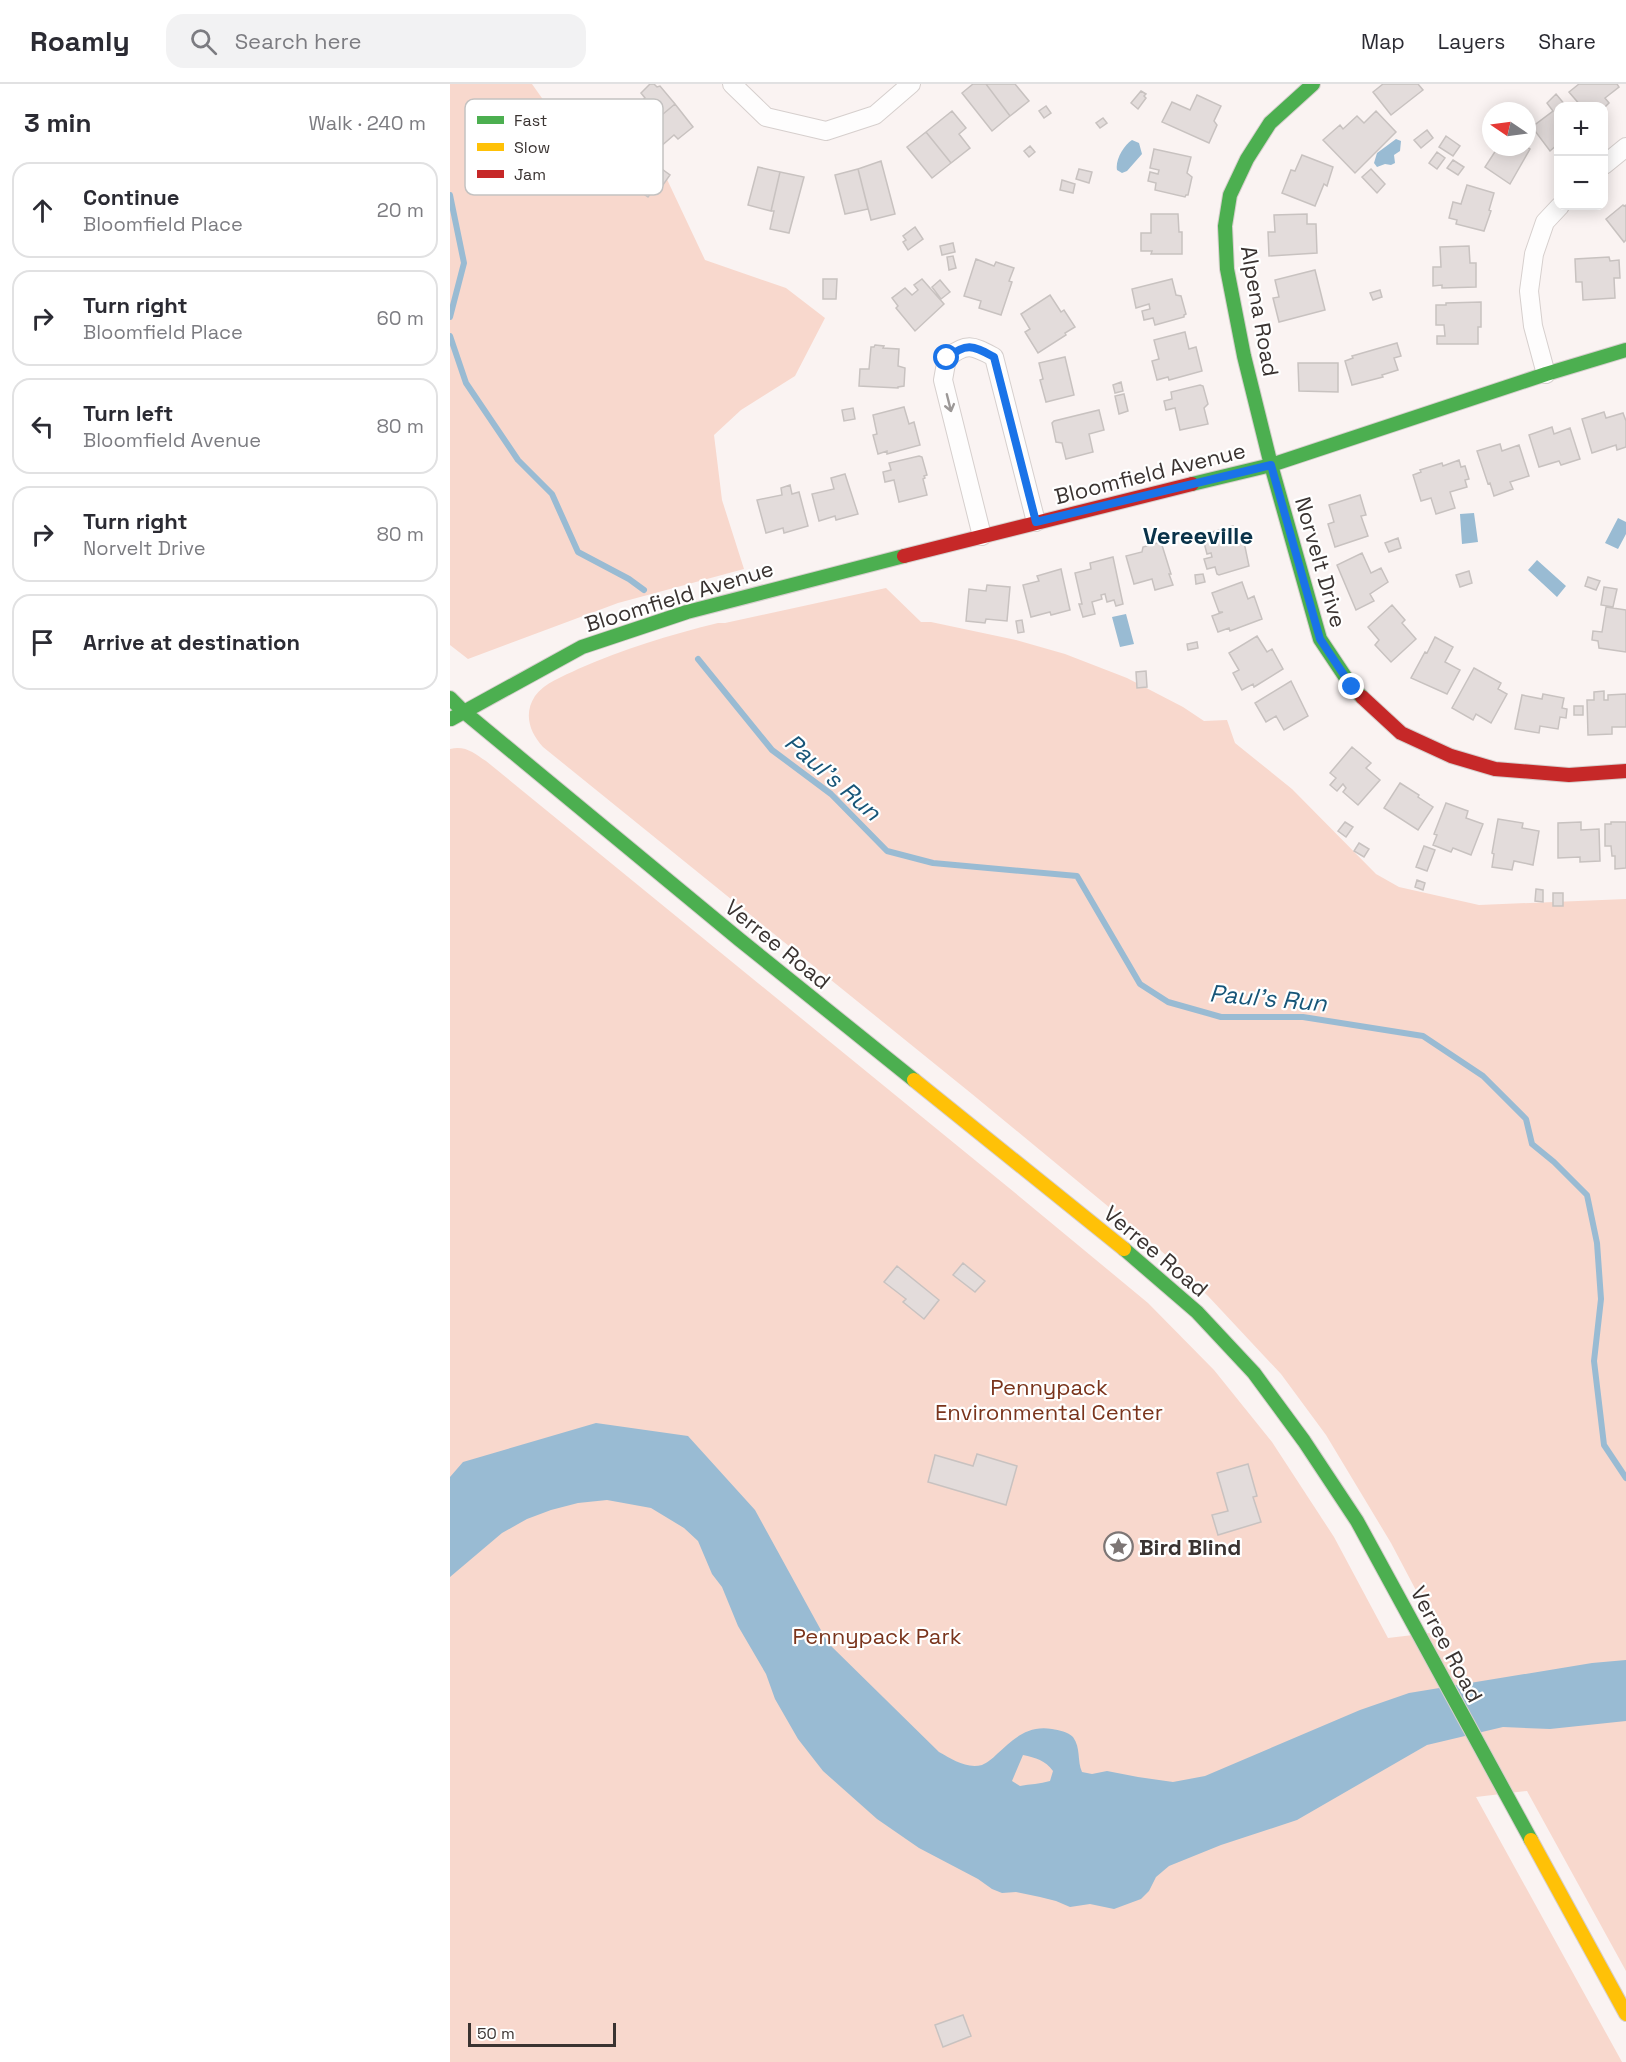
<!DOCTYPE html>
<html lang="en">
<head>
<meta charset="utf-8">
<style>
	:root { --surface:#fff; --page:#f2f2f3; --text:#2b2b33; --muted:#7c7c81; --line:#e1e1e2 }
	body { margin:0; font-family:"Space Grotesk",sans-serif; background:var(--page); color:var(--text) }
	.controls { position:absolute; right:18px; top:18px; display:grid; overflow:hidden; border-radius:12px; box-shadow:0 3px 15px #0003 }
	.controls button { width:54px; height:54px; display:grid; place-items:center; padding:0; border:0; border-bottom:2px solid var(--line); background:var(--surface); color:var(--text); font:30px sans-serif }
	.compass { position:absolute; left:1032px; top:18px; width:54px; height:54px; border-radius:50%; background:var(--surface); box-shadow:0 3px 15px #0003; rotate:283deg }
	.scale { position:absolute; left:18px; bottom:15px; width:148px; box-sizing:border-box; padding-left:6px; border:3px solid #3a3331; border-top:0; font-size:16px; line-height:21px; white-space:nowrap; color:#3a3331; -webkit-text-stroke:4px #fff; paint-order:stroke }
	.stop { position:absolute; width:18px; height:18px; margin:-14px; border:4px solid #1a73e8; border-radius:50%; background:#fff }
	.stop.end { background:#1a73e8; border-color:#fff; box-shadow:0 2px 6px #0008 }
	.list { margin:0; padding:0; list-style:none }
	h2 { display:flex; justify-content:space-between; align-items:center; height:78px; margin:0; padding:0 24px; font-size:26px }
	h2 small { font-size:20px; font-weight:400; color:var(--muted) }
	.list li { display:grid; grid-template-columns:39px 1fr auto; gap:18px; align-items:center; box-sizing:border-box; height:96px; margin:0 12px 12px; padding:0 12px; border:2px solid var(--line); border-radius:18px }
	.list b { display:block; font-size:22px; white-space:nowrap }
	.list p { margin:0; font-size:20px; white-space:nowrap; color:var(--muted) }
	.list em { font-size:20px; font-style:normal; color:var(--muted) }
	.icon { flex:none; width:33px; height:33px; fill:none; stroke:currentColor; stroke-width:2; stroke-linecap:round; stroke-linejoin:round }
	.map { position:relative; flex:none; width:1176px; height:1978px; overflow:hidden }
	header { display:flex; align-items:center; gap:36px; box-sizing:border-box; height:84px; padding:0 30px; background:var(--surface); border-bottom:2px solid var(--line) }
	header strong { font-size:28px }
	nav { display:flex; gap:33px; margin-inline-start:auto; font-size:21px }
	.search { width:420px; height:54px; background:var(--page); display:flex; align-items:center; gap:15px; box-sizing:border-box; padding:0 21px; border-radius:18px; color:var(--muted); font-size:22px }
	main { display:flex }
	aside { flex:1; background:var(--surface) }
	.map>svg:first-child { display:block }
	.green { fill:#f8d8cd }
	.water { fill:#99bbd3; fill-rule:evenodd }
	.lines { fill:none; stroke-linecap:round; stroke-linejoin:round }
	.stream { stroke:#99bbd3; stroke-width:6 }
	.building { fill:#e3dcdb; stroke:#c8c2c0; stroke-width:1.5 }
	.street-casing { stroke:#d6cfcd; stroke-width:20 }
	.fast-casing { stroke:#d6cfcd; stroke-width:16 }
	.slow-casing { stroke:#d6cfcd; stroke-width:16 }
	.jam-casing { stroke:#d6cfcd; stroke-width:16 }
	.street { stroke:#fefdfd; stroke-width:18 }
	.fast { stroke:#4caf50; stroke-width:14 }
	.slow { stroke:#ffc107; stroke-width:14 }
	.jam { stroke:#c62828; stroke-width:14 }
	.oneway { stroke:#9c9897 }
	.route { stroke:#1a73e8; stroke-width:8 }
	.labels { text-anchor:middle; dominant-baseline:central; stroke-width:4.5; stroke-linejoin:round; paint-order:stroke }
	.street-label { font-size:22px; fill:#3a3331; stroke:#fff }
	.park-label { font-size:22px; fill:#7a341c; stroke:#fff }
	.poi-label { font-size:22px; font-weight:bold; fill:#3a3331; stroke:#fff; text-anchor:start }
	.neighbourhood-label { font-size:24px; font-weight:bold; fill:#0a334a; stroke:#fff }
	.water-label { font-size:24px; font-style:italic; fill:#175578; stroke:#fff }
	.key { fill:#fff; stroke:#c4c2c1; stroke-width:1.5 }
	.key-label { font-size:16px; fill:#3a3331 }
</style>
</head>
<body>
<header>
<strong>Roamly</strong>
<div class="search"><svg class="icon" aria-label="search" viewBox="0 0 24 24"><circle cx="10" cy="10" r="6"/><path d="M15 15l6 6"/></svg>Search here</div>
<nav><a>Map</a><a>Layers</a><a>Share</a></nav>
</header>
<main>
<aside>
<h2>3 min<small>Walk · 240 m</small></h2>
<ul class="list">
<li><svg class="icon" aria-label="ahead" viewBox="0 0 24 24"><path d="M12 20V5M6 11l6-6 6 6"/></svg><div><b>Continue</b><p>Bloomfield Place</p></div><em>20 m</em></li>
<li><svg class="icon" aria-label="right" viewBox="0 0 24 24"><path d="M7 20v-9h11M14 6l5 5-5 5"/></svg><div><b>Turn right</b><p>Bloomfield Place</p></div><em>60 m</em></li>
<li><svg class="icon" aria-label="left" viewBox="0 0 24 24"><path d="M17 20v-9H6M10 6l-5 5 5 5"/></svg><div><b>Turn left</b><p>Bloomfield Avenue</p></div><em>80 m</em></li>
<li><svg class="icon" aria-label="right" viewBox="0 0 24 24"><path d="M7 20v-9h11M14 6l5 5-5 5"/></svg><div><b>Turn right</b><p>Norvelt Drive</p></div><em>80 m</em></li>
<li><svg class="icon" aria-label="arrive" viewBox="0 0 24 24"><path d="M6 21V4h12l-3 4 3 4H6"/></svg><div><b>Arrive at destination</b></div></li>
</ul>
</aside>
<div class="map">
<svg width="1176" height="1978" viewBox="0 0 1176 1978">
	<rect width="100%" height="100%" fill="#faf3f2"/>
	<path class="green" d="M0,0H82L94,17L152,81L214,89L255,176L336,204L375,234L345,292L291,326L264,351L272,416L294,485L168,519L18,575L0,561Z
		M436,504L471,538H481L566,556L615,570L677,594L733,623L754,637L777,636L785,659L842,705L926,790L949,803L1029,821L1176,815V1887L1077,1707L1026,1713L1172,1978H0V665C15,661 24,669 36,677L564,1108L698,1219L764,1286L822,1358L884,1453L938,1554L988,1548L941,1459L876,1351L831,1290L758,1212L717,1172L677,1138L522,1010L93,663C80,649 73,630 85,612C94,599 114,592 128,585C174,565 219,551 268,539H275Z"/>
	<path class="water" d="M946,55L951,57L950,67L944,71L945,79L941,81L935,80L927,83L924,79L927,69Z
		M682,56L689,59L692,70L677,87L672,89L667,86C665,76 674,61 682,56Z
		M1024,429L1028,458L1012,460L1010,430Z
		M1168,434L1176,438V450L1168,465L1155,459Z
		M1087,476L1116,502L1107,513L1078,486Z
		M676,530L684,560L670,563L662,533Z
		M146,1339L238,1352L305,1426L378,1559L489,1668C502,1675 516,1685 532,1681C537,1679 543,1674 547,1670C564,1655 577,1641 602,1645C609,1646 618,1648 623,1653C631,1664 627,1677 632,1688L642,1690L657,1687L688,1693L723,1698L755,1692L910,1626L959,1609L1142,1579L1176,1576V1637L1100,1645L1053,1643L977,1661L847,1736L771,1761L719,1782L706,1793L699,1807L691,1815L664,1825L640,1820L620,1823L606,1817L590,1813L566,1808L552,1809L542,1805L528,1795L469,1764L427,1735L373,1687L348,1655L325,1615L316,1590L288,1542L272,1503L262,1490L248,1457L234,1444L201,1424L157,1416L128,1419L101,1426L77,1435L52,1449L0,1493V1393L13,1378ZM573,1671C586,1674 595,1676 603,1687L600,1697C590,1700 580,1700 570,1702L562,1697Z"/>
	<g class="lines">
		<path class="stream" d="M0,111L14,179L0,233
			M0,252L16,299L68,376L102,410L128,468L179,495L194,506
			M248,575L322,666L381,710L437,767L483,779L627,792L690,900L718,918L771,933H853L973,952L1033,992L1076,1035L1082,1060L1104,1078L1137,1111L1147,1159L1151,1215L1144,1277L1154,1361L1176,1394"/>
	</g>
	<path class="building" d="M200,0H204L207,3L210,2L225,20L194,46L179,27L195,14L191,9Z
		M523,0H536L560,32L542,47L512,9Z
		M536,0H565L579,17L560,32Z
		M933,0H968L973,6L941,31L923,8Z
		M1129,0H1167L1169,3L1155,14L1159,19L1154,24L1131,22L1119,8Z
		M691,7L696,10L694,12L696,14L688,25L681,19Z
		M1106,10L1116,22H1108V60L1100,67L1082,43L1103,27L1097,19Z
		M747,11L771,22L764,37L767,41L759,59L712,38L722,18L740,26Z
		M225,20L243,43L228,55L224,51L209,64L194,46Z
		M596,22L601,29L594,34L589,27Z
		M502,27L516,44L509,50L520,64L501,79L476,48Z
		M926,27L946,48L905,89L873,56L890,41L893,45L907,32L914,39Z
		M653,34L657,39L650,44L646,39Z
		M977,46L983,54L971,64L964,56Z
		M476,48L501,79L482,94L457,63Z
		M996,52L1010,62L1003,72L989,63Z
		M580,62L585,68L579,73L574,67Z
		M1048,63H1077L1080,65L1060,100L1035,83Z
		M704,65L741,73L737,89L742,93L738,111H736L735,113L705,106L706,99L698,97L700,88L708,90L709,86L700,84Z
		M987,68L995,74L987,85L979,79Z
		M852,71L883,83L877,102L874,100L865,122L832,109L841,86L845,87Z
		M1003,76L1014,83L1008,91L997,84Z
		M431,77L445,130L421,136L408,85Z
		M205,80L220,91L208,108L204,105L198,113L188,106Z
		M308,83L330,88L321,127L298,121Z
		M408,85L418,125L395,130L385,91Z
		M629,85L642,88L639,99L626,95Z
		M921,85L935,100L927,109L912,93Z
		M330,88L354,93L339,149L320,145L324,127H321Z
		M612,96L625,100L623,109L610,106Z
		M1017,101L1044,109L1039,126L1041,127L1034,147L1006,140L1007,136L999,134L1003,118L1011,120Z
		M1173,121L1174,122L1176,121V156L1174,158L1156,135Z
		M701,130H728L729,148H732V170H701L702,167H691V149H701Z
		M857,130V140H866L867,169L819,172L818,148H825L824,131Z
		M465,143L473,155L458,166L453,158L456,156L453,152Z
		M503,159L505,168L492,171L490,162Z
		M1019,162L1020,179H1026V203L992,204V201L983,202V183H991L990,163Z
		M503,172L506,184L499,186L497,173Z
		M1159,173L1160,177L1169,176L1170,194H1164L1165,214L1133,216L1132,198H1126L1125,175Z
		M526,175L544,182L546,178L564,184L559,197L562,198L551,231L529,224L531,217L514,212Z
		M865,186L875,226L829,238L823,214L829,213L825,196Z
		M373,195H387L386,215H373Z
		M472,195L494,220L465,247L446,224L448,222L442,214L455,204L462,211L468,206L464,201Z
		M722,195L726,211L731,212L736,230L734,231V233L705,241L703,234L694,236L692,227L700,225L699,220L686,224L682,205Z
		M490,196L500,208L491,215L482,203Z
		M930,206L932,213L923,216L920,209Z
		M600,211L611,228L614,226L625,243L615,249L616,251L588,269L575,248L580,245L571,230Z
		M1031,218V243H1028V260H987V252H995L994,241H986V221H996V219Z
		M735,248L739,265L746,263L752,287L719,296L718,293L707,296L702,277L709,275L704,256Z
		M947,259L951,272L944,274L948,286L932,291L933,293L902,301L895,277L903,274L902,272Z
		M425,261L434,262L433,264L449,265L448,282L455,284L454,302L448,303V304L409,302L410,285H419L421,263H424Z
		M615,273L624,311L596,318L590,296L593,295L589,279Z
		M848,279H888V308L849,307Z
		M671,298L673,307L665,309L663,301Z
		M750,301L753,302L758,320L754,324L758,340L730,346L725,324L716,326L714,317L722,315L721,308Z
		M674,310L678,327L669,330L665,312Z
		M454,323L459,340L464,338L470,361L437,370V367L428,370L423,351L427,350L423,331Z
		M403,324L405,335L394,337L392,326Z
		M649,326L654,346L639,350L643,368L616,375L612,359L606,358L602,339L604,337Z
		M1154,328L1156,334L1173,329L1176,337V363L1167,366L1166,361L1142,369L1132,335Z
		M1102,343L1104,350L1120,344L1130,375L1111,381L1109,377L1089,383L1079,351Z
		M1050,360L1052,367L1069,361L1079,392L1060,398L1063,405L1044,412L1040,399L1038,400L1027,367Z
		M469,372L472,373L477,391L474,392L475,394L473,395L477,411L449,418L444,396L435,398L433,388L441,386L439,379Z
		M1009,376L1011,383L1015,382L1019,395L1015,396L1017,403L1000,408L1005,424L986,430L981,414L971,417L963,391L971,388L970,386L992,379L993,382Z
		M395,390L408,430L386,436L385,432L369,437L362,410L384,405L381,394Z
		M340,401L342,410L349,408L358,442L334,449L333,444L316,449L307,416L332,411L331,404Z
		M910,411L916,431L911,432L918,452L885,463L878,440L884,438L879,421Z
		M783,442L788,460L794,458L799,482L769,491L767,490L765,483L757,485L754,475L762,473L761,469L757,470L752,451Z
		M948,454L951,464L939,468L935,459Z
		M711,458L721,490H719L723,501L705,506L702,495L684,500L676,472L692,468L693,463Z
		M912,469L921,489L931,484L938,498L920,510L924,517L906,526L887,481Z
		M663,473L673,520L666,522L664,516L657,518L655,510L651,511L652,515L642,518L645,530L633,533L629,520H632L625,489L641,485L640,479Z
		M611,485L620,526L601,531L600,528L581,533L573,501L589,497L587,492Z
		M1019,487L1022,499L1010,503L1006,491Z
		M753,490L755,498L746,500L745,491Z
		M1138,493L1150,497L1146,506L1135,502Z
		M792,498L798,515L804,512L812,535L780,547L779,544L768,548L762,532L773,528H769L762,509Z
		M537,501L560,503L557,537L536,535L535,539L516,537L519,505L536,507Z
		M1154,503L1167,505L1163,523L1151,521Z
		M942,521L955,536L952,539L966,555L941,578L925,561L929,556L918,543Z
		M1156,523L1176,526V568L1149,564L1148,557L1142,556L1143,547L1152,548Z
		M572,536L574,548L568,549L566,537Z
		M807,552L817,568L822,565L833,585L804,603L803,600L792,606L783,589L789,586L779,569Z
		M985,553L1003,563L995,578L1010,586L997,610L961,594L975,568L977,569Z
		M747,558L748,564L738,566L737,560Z
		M1024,584L1051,599L1048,605L1057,610L1041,639L1026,630L1023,636L1002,624Z
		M696,587L697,603L687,604L686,588Z
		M841,597L858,632L834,646L826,632L816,638L805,619Z
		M1154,607V616H1158V611L1176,610V643H1162V650L1138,651L1137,616H1144V608Z
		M1093,610L1114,614L1112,624L1117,625L1116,634L1110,633L1108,645L1090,642L1089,649L1065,645L1072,611L1092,615Z
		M1124,622H1133V631H1124Z
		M902,663L921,679L916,684L930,696L908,721L893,708L896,704L893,700L887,707L880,701L886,694L880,689Z
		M950,699L969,711L968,713L983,723L968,746L934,724Z
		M996,719L1018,727L1016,734L1033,740L1021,771L1003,764L1001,768L983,761L987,751L984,750Z
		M1048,735L1073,739L1072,744L1089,747L1083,781L1064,777L1062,786L1042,783L1044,770L1042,769Z
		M895,738L903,743L896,753L888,747Z
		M1131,738V746L1149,745L1150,777L1130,778V773L1108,774V739Z
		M1161,738H1176V784L1165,785V772H1162L1161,762H1155V740H1161Z
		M909,759L919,765L914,773L904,767Z
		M974,762L985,766L977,787L966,783Z
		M967,796L975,799L973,806L965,803Z
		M1086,805L1093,806V818L1085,817Z
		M1103,809H1113V822H1103Z
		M513,1179L535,1197L525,1208L503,1191Z
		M447,1182L489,1216L474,1235L453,1218L456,1215L434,1198Z
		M527,1370L567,1382L556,1421L478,1398L485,1371L523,1382Z
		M798,1380L807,1412L803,1413L811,1438L768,1451L762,1431L778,1427L767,1389Z
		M513,1931L521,1952L493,1963L485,1941Z"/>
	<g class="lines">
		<defs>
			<path id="street" d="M282,0L316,33L376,47L425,31L461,0
				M1154,81L1176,63
				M1096,290L1083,242L1079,207L1084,170L1095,138L1110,122
				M532,452L493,296L497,274C517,258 523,262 544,273L586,438"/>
			<path id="fast" d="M863,0L820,39L797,75L780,111L775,142L777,185L794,272L821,381L870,555L902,603L912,613
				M742,400L821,381L1096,290L1176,266
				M0,614L13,627L290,856L464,996
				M1,635L132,563L237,528L454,472
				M674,1165L747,1228L804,1289L854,1357L907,1437L1081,1756"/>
			<path id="slow" d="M464,996L674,1165
				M1081,1756L1176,1930"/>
			<path id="jam" d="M454,472L742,400
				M912,613L951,649L1001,672L1045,685L1119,691L1176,687"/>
		</defs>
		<use href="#street" class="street-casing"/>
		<use href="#fast" class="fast-casing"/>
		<use href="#slow" class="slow-casing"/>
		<use href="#jam" class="jam-casing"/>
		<use href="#street" class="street"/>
		<use href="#fast" class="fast"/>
		<use href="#slow" class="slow"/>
		<use href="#jam" class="jam"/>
	</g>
	<defs><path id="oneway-shaft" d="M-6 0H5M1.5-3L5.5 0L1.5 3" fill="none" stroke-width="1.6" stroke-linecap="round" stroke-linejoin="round" transform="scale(1.5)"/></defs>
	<use class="oneway" href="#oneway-shaft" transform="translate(499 319) rotate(76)"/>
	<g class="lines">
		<path class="route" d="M497,274C517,258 523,262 544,273L586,438L821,381L870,555L902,603"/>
	</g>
	<defs>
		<symbol id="sight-ring" viewBox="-11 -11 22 22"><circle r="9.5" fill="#fff" stroke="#7d7675" stroke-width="1.5"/><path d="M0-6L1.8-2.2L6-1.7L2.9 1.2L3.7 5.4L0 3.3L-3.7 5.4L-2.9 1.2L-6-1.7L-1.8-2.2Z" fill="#7d7675"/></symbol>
	</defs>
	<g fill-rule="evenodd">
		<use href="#sight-ring" x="652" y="1446" width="33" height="33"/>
	</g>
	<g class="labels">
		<g class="street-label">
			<text transform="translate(810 227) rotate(80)">Alpena Road</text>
			<text transform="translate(700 389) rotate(-14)">Bloomfield Avenue</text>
			<text transform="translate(871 478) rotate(74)">Norvelt Drive</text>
			<text transform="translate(229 512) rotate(-17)">Bloomfield Avenue</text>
			<text transform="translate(328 860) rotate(39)">Verree Road</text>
			<text transform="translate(706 1167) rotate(40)">Verree Road</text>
			<text transform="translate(997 1560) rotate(62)">Verree Road</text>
		</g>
		<g class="park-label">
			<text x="599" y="1303">Pennypack<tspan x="599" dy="25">Environmental Center</tspan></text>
			<text x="427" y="1552">Pennypack Park</text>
		</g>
		<g class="poi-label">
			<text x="689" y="1463">Bird Blind</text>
		</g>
		<g class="neighbourhood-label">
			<text x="748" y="451">Vereeville</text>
		</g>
		<g class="water-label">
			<text transform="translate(383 693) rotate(41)">Paul's Run</text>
			<text transform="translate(818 914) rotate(5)">Paul's Run</text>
		</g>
	</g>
	<rect x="15" y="15" width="198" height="96" rx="9" class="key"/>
	<rect x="27" y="32" width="27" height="8" fill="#4caf50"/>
	<rect x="27" y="59" width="27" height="8" fill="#ffc107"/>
	<rect x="27" y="86" width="27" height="8" fill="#c62828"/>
	<g class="key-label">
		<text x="64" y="42">Fast</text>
		<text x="64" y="69">Slow</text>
		<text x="64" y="96">Jam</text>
	</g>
</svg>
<div class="controls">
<button>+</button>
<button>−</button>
</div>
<svg class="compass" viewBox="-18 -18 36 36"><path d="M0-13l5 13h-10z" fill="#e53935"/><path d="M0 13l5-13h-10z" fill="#7c7c81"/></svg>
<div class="scale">50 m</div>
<div class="stop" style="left:497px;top:274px"></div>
<div class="stop end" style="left:902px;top:603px"></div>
</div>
</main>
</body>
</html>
